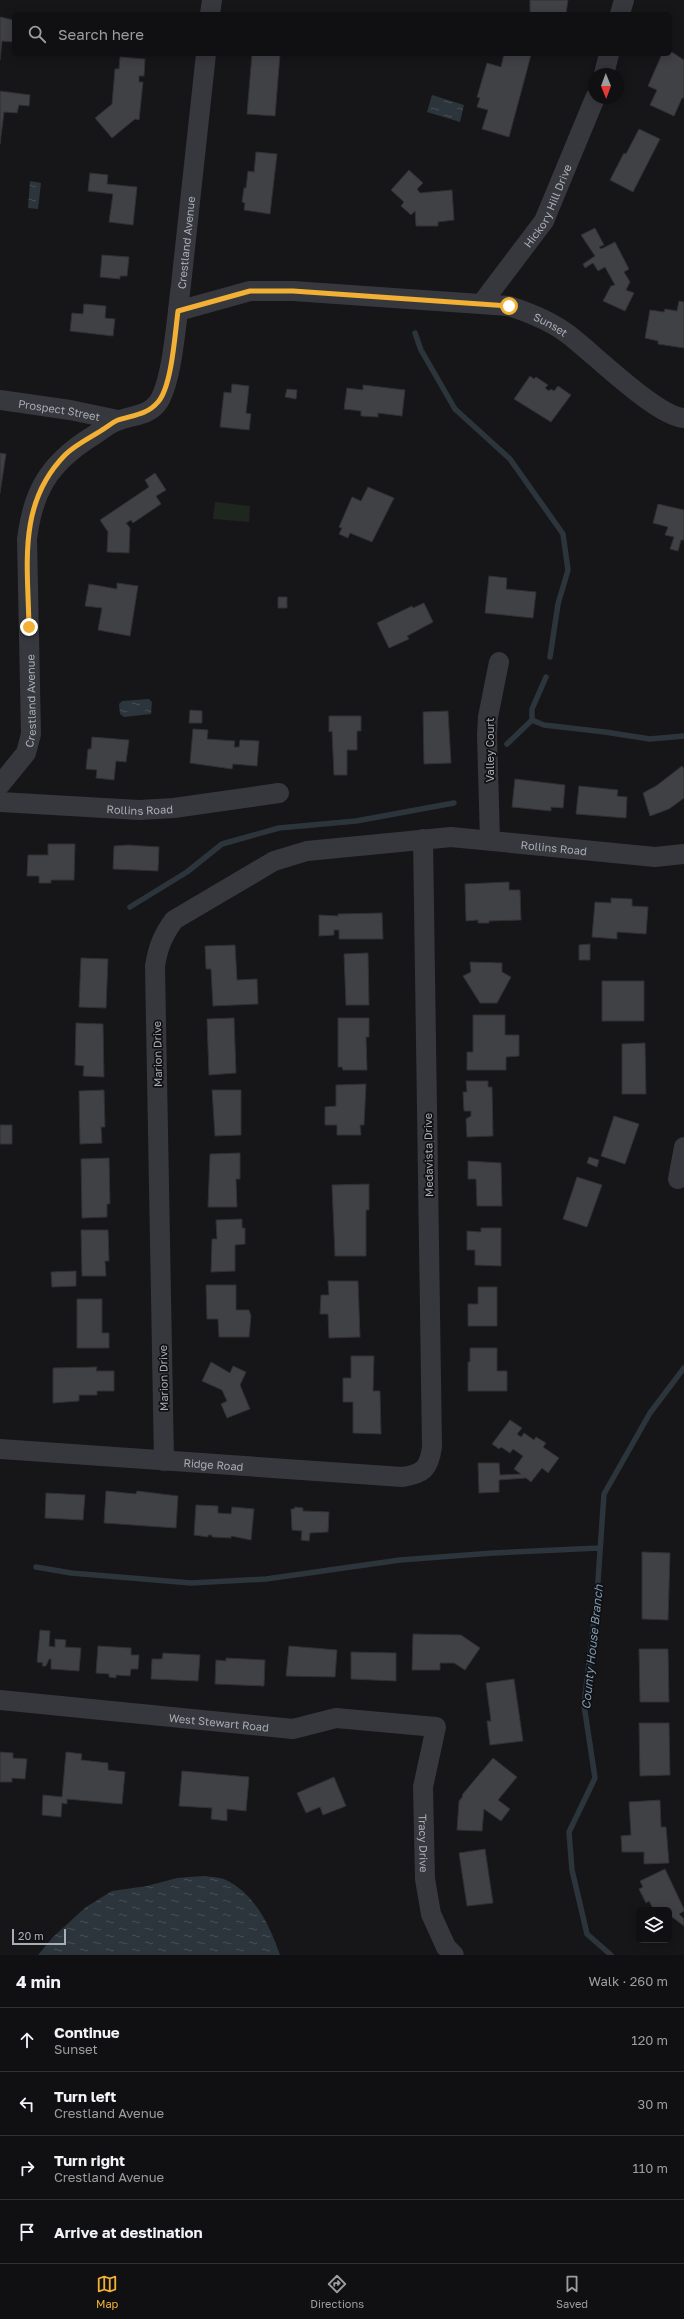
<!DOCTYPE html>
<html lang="en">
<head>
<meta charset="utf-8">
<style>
	:root { --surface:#101012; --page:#1e1e20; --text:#f1f3f6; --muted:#9c9d9f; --line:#303032; --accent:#f2b134 }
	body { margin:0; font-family:"Golos Text",sans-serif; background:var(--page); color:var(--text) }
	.controls { position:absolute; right:12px; bottom:12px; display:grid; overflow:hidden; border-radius:6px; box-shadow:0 2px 10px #0003 }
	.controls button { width:36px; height:36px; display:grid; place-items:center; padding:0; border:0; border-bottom:1px solid var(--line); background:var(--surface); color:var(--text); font:20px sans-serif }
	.compass { position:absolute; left:588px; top:68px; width:36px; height:36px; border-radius:50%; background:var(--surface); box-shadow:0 2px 10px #0003; rotate:179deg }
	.scale { position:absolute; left:12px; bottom:10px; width:54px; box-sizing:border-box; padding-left:4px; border:2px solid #a8adb8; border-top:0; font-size:11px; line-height:14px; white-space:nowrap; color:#a8adb8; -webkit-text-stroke:3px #111113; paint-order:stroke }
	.stop { position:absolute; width:12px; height:12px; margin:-9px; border:3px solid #f2b134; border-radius:50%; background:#fff }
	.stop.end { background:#f2b134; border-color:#fff; box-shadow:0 1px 4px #0008 }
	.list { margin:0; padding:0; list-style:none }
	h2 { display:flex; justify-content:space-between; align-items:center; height:52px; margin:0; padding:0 16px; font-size:17px }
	h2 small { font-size:13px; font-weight:400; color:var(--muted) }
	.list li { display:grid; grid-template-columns:26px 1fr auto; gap:12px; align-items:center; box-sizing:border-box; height:64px; padding:0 16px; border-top:1px solid var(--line) }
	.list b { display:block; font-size:15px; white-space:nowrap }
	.list p { margin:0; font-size:13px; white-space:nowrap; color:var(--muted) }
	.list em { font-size:13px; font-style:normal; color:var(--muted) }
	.icon { flex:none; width:22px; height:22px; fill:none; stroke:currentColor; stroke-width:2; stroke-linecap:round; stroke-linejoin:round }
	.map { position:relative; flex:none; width:684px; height:1955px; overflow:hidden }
	.search { position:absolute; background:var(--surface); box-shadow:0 2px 10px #0003; left:12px; right:12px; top:12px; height:44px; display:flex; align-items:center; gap:10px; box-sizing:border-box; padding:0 14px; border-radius:6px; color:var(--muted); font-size:15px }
	.sheet { height:308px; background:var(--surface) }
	nav { display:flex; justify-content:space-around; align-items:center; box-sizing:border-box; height:56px; border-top:1px solid var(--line); background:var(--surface); font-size:11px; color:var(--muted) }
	nav a { display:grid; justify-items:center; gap:2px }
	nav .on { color:var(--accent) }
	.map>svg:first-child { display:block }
	.garden { fill:#1e261f }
	.water { fill:url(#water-ripples) }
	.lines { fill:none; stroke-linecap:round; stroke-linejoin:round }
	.stream { stroke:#2c353c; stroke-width:5.5 }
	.building { fill:#404145; stroke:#303034 }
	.minor { stroke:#37383d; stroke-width:20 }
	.route { stroke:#f2b134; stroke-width:5 }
	.labels { text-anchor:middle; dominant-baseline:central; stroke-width:3.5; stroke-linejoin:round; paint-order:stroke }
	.street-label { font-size:11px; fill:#a8adb8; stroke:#111113 }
	.water-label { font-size:12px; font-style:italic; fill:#7f9bb3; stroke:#111113 }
</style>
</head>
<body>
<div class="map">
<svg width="684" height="1955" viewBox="0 0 684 1955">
	<defs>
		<pattern id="water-ripples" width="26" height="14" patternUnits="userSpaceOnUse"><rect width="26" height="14" fill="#2c353c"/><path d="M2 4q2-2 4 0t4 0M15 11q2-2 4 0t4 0" fill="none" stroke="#485056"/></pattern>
	</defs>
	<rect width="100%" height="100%" fill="#161618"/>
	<path class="garden" d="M215,502L250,506L249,522L213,519Z"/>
	<path class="water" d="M432,95L464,105L460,122L427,112Z
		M30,181L41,183L38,209L28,208Z
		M149,699L152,702L151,714L124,717L120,714L119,704L122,701Z
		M204,1876C211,1877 220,1877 226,1880C255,1894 270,1926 280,1955H38L53,1937L86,1907L112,1891L147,1886L177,1878Z"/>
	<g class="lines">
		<path class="stream" d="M415,333L421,350L455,409L510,459L563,534L568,570L558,604L550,657
			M546,677L532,709V720L544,725L605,732L650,739L684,736
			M507,744L532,720
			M130,907L187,872L222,844L279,828L356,821L454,803
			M36,1567L71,1573L191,1583L266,1579L400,1560L493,1553L599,1548
			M611,1955L587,1934L572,1870L569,1832L595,1778L584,1705L597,1595L604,1494L650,1413L684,1368"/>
	</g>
	<path class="building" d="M530,0H568L566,14H530Z
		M0,17L14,20V42L2,41L0,60Z
		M670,51L684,60V98H682L674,116L650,105L657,90L648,86L662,54H670Z
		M252,54H280L275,116L247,114Z
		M504,54L531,55L509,137L482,129L488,110L477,107L480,98L477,97L487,63L501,67Z
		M120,57L145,59L144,76H139V82H143L139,120L135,119L112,138L95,118L112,104L115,69H119Z
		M0,91L30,95L29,106L19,105L17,113L4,112L0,144Z
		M639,129L660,139L633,192L610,180L624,153L626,154Z
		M256,152L277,154L270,214L244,210L245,203L242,202L244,188H246L248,171L254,172Z
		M409,170L423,183L417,189L420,193L452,190L454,220L438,222V226H416L415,211L411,215L401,206L404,202L391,190Z
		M90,173L108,175L107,184L137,187L133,225L109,222L113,194L88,191Z
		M595,228L604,245L599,247L601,249L615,242L629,269L624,272L630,282L626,290L634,293L625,311L603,301L611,286L615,285L605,267L598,271L593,263L585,268L583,264L595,256L581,235Z
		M102,255L129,257L127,276H120V279L100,277Z
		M679,301L684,302V348L658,344V341L645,338L650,310L664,312L665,309L677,311Z
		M84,304L106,306L105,318L115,319L113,336L70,331L72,313L83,314Z
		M530,376L534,379L536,377L548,385L545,388L549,391L551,389L554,391L558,386L571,395L551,422L514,399Z
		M232,384L249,386L246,413L251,414L249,430L220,427L224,392L231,393Z
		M363,385L405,390L402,416L378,413V417L361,416V411L344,409L347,388L363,390Z
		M287,389L297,390L296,399L285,397Z
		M0,453L6,454L0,493Z
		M155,473L166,490L156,496L161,504L133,523L131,520L126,523L130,528L129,553L107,552L108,532L100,520L149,487L145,480Z
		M368,487L394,498L372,542L350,533L348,538L339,534L342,528L339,527L352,497L361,501Z
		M658,504L684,510V540H681L678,551L670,549L674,537L665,535L668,527L653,523Z
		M489,576L507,578L506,589L536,592L533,618L485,613Z
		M117,583L138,586L130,636L98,630L102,608L85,606L89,584L117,589Z
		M278,597H287V608H278Z
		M424,603L433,622L407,636L409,639L389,648L377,623L412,606L413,608Z
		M190,710L202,711V723H189Z
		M448,711L451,763L424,764L423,712Z
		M329,716H361V731H357V750H347V775H334L332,731L329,732Z
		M193,729L208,730L207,739L235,741L234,747H239L240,740L259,741L257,766L233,764L232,769L190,763Z
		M92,737L129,740L126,762L116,761L114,780L96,778L97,770L86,769L88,749H91Z
		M682,766L684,769V798L669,809L650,816L643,793L656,786Z
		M515,779L565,785L563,808L551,807V811L512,807Z
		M579,786L618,790L617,796L627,797L626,818L576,814Z
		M48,844H75L74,880H51V883H39V876H27L28,855H48Z
		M128,845L159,847L158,871L113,869L114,846Z
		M509,882V890H520L521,920L489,921V923H478V920L466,921L465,884Z
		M611,898L632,899V906L648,907L646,934L617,932V939L592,937L595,902L611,903Z
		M382,913L383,939H339V930H334V935L319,936V915L338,916V914Z
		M590,944V960H579V945Z
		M235,945L237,980L257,979L258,1004L213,1006L211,969H206L205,946Z
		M368,953L369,1005H346L344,954Z
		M81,958L108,959L106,1008L79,1007Z
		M470,962L502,963V972L511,977L497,1003H480L463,976L471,972Z
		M602,981H644V1021H602Z
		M473,1015H505V1035H519V1056L506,1057V1070H467V1052H473Z
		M234,1018L236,1073L209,1075L207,1019Z
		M338,1018H369V1037H366L367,1070H343L342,1067H338Z
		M76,1023L103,1024L104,1077L83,1076L84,1066L75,1065Z
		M645,1043L646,1094H622V1044Z
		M466,1081H488V1087H492L493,1136L467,1137L466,1119L471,1116V1111H464L463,1092H467Z
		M366,1084L364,1125H360L361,1135H337V1125H325V1107L336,1106V1085Z
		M104,1090L105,1127H101L102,1143L80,1144L79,1091Z
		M212,1090H241V1135L215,1136Z
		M614,1116L639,1124L625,1164L601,1156Z
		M0,1125H12V1144H0Z
		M240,1153V1179H236L237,1207H208L210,1154Z
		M589,1157L599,1160L597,1167L587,1163Z
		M109,1158L110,1204H107V1217L82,1218L81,1159Z
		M468,1161L501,1163L502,1206H477L476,1179H468Z
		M577,1177L602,1185L587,1227L563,1219Z
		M369,1184V1210H366V1256H335L332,1185Z
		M242,1219V1228H245V1244L235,1245V1271L211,1272L212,1239H217L216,1220Z
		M481,1228H501V1266L475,1265V1250H467V1231L481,1232Z
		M81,1230H108L109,1261H105L106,1276H82Z
		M76,1271V1286L52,1287L51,1272Z
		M328,1281H358L360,1337L329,1338L328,1314H320L321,1295H329Z
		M206,1285H236V1310H249L251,1316L249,1337H219L218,1319H207Z
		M478,1287H497V1326H468V1304H478Z
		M77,1299H102V1333H109V1348H77Z
		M470,1348H497V1371H507V1391H468V1362H470Z
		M351,1356H374L373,1391H380L381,1434L353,1433V1402H343V1378H351Z
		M211,1362L230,1373L233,1366L246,1372L240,1385L250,1409L227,1418L221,1404L227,1401L222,1390L202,1381Z
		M97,1367L96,1371H114V1391H97V1395H79V1401L53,1403V1368Z
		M510,1420L522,1428L517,1434L521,1437L524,1433L534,1440L536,1437L546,1443L543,1447L559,1458L548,1473L542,1468L531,1482L526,1478L499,1480V1492L479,1493L478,1463H499L500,1475L521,1474L514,1469L523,1456L513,1449L510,1453L501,1447L499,1449L492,1444Z
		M106,1491L136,1494L137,1491L178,1496L176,1528L104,1523Z
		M46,1493L85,1495L83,1520L45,1518Z
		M196,1505L218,1506V1513L231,1514L232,1507L254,1509L251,1540L231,1536V1538L212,1537V1535H208V1537L194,1535Z
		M295,1507L303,1508V1511L329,1512L328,1532L310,1533L309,1541L301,1540L302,1531L292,1530L291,1509H294Z
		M642,1552L670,1553L668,1620L642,1619Z
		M40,1630L50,1631L49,1646L55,1647V1639L66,1640L65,1647L81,1648L79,1671L51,1669V1659H49L46,1666H42L43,1663L37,1662Z
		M413,1634L461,1635L480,1648L465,1670L454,1663H440V1670H412Z
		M98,1646L131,1648V1655H139L138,1669H131L130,1676L116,1675V1678L109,1677V1674L96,1673Z
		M289,1646L337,1650L335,1677L286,1676Z
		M639,1649H668L669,1702H640Z
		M351,1652L396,1653V1681L351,1679Z
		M163,1653L200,1655L198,1681L151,1679L152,1659H162Z
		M226,1658L265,1660L264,1686L215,1684L216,1660L226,1661Z
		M514,1679L523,1741L490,1745L487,1721H491L486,1683Z
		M639,1723H669L670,1775L640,1776Z
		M0,1752L13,1753V1758L27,1759L25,1779L12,1778V1782H0Z
		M66,1752L82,1754L81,1760L108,1763V1770L125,1772L122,1804L67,1799V1804L62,1803L61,1817L42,1815L43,1795L62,1797Z
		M493,1758L517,1777L498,1800L510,1809L501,1821L484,1809L482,1831L457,1830L459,1801L463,1796L462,1795Z
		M182,1771L249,1777L246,1811L227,1809V1821L211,1819L212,1808L179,1806Z
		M334,1777L346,1806L323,1815L320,1807L306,1813L297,1793Z
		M660,1800L661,1827H666L669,1863L644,1864V1852H622L621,1836L631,1835L629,1802Z
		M485,1849L493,1903L467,1906L459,1853Z
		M665,1869L684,1909V1911L679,1914L684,1919V1926L672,1917L669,1919V1910H654L649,1901L646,1903L639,1889L643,1887L640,1881Z"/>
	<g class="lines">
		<g class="minor">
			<path d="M210,14L212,0"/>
			<path d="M620,14L624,0"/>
			<path d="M604,74L609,54"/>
			<path id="s1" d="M482,303L544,221L595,98"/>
			<path id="s2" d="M178,311L250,291H293L509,306C531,313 551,321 569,335C593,353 657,417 684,418"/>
			<path id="s3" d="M0,400L70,410L118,420"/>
			<path id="s4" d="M0,785L26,753L31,734L27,539C33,490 50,463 91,437C100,432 108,424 117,421C132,415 150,416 159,401C173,378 177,314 181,285C189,208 197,131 206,54"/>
			<path id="s5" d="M0,802L139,810L174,808L279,793"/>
			<path d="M490,840L487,735L488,717L499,662"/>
			<path d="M678,1179L684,1147"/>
			<path id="s6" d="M0,1449L402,1477C423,1474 429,1469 432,1447L423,839"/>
			<path id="s7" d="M164,1461L155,966C158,947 163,935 174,920L274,861L307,851L451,837L655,857L684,854"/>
			<path id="s8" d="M0,1700L293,1729L336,1718L436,1727L423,1787L425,1879L431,1914L446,1947L454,1955"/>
		</g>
	</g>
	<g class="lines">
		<path class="route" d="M29,627C28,565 17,504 65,455C75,445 90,438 102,430C107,427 113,422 118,420C133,415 147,415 158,402C172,386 175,333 178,311L250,291H293L509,306"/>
	</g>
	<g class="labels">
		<g class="street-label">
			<text stroke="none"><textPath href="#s1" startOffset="118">Hickory Hill Drive</textPath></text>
			<text stroke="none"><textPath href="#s4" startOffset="621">Crestland Avenue</textPath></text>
			<text stroke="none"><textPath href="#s2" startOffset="380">Sunset</textPath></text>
			<text stroke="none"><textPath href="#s3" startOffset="60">Prospect Street</textPath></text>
			<text stroke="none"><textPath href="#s4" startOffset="94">Crestland Avenue</textPath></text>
			<text transform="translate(489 750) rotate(-90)">Valley Court</text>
			<text stroke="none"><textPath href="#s5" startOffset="140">Rollins Road</textPath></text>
			<text stroke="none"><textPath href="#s7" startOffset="944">Rollins Road</textPath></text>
			<text transform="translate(157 1054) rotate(-91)">Marion Drive</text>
			<text transform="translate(428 1155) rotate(-91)">Medavista Drive</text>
			<text transform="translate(163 1378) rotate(-91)">Marion Drive</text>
			<text stroke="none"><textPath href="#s6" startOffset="214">Ridge Road</textPath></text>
			<text stroke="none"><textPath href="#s8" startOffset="220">West Stewart Road</textPath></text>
			<text stroke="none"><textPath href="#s8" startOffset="557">Tracy Drive</textPath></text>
		</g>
		<g class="water-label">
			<text transform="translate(592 1647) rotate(-84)">County House Branch</text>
		</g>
	</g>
</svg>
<div class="controls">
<button><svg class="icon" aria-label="layers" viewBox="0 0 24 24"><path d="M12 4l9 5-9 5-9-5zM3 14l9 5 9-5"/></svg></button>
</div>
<svg class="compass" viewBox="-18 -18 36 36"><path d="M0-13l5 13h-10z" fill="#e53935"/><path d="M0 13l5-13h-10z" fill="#9c9d9f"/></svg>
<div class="scale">20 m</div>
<div class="stop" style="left:509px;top:306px"></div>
<div class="stop end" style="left:29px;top:627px"></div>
<div class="search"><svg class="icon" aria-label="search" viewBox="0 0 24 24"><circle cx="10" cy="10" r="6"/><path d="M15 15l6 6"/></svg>Search here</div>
</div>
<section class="sheet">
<h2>4 min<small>Walk · 260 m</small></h2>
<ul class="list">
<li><svg class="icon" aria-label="ahead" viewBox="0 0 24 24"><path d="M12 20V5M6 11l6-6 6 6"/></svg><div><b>Continue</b><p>Sunset</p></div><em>120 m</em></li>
<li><svg class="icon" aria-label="left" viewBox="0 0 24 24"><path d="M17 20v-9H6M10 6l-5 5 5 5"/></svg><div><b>Turn left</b><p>Crestland Avenue</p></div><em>30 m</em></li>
<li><svg class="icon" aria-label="right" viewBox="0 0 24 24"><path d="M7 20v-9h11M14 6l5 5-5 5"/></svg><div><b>Turn right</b><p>Crestland Avenue</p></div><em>110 m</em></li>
<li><svg class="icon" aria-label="arrive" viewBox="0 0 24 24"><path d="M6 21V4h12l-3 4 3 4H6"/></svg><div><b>Arrive at destination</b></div></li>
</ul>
</section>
<nav>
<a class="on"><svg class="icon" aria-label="map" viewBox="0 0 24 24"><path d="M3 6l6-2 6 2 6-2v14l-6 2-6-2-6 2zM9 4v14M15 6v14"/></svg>Map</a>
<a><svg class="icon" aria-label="directions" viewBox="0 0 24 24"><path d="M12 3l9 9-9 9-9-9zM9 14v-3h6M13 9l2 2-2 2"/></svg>Directions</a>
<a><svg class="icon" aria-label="saved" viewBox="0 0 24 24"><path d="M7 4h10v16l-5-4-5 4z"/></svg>Saved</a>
</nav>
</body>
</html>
